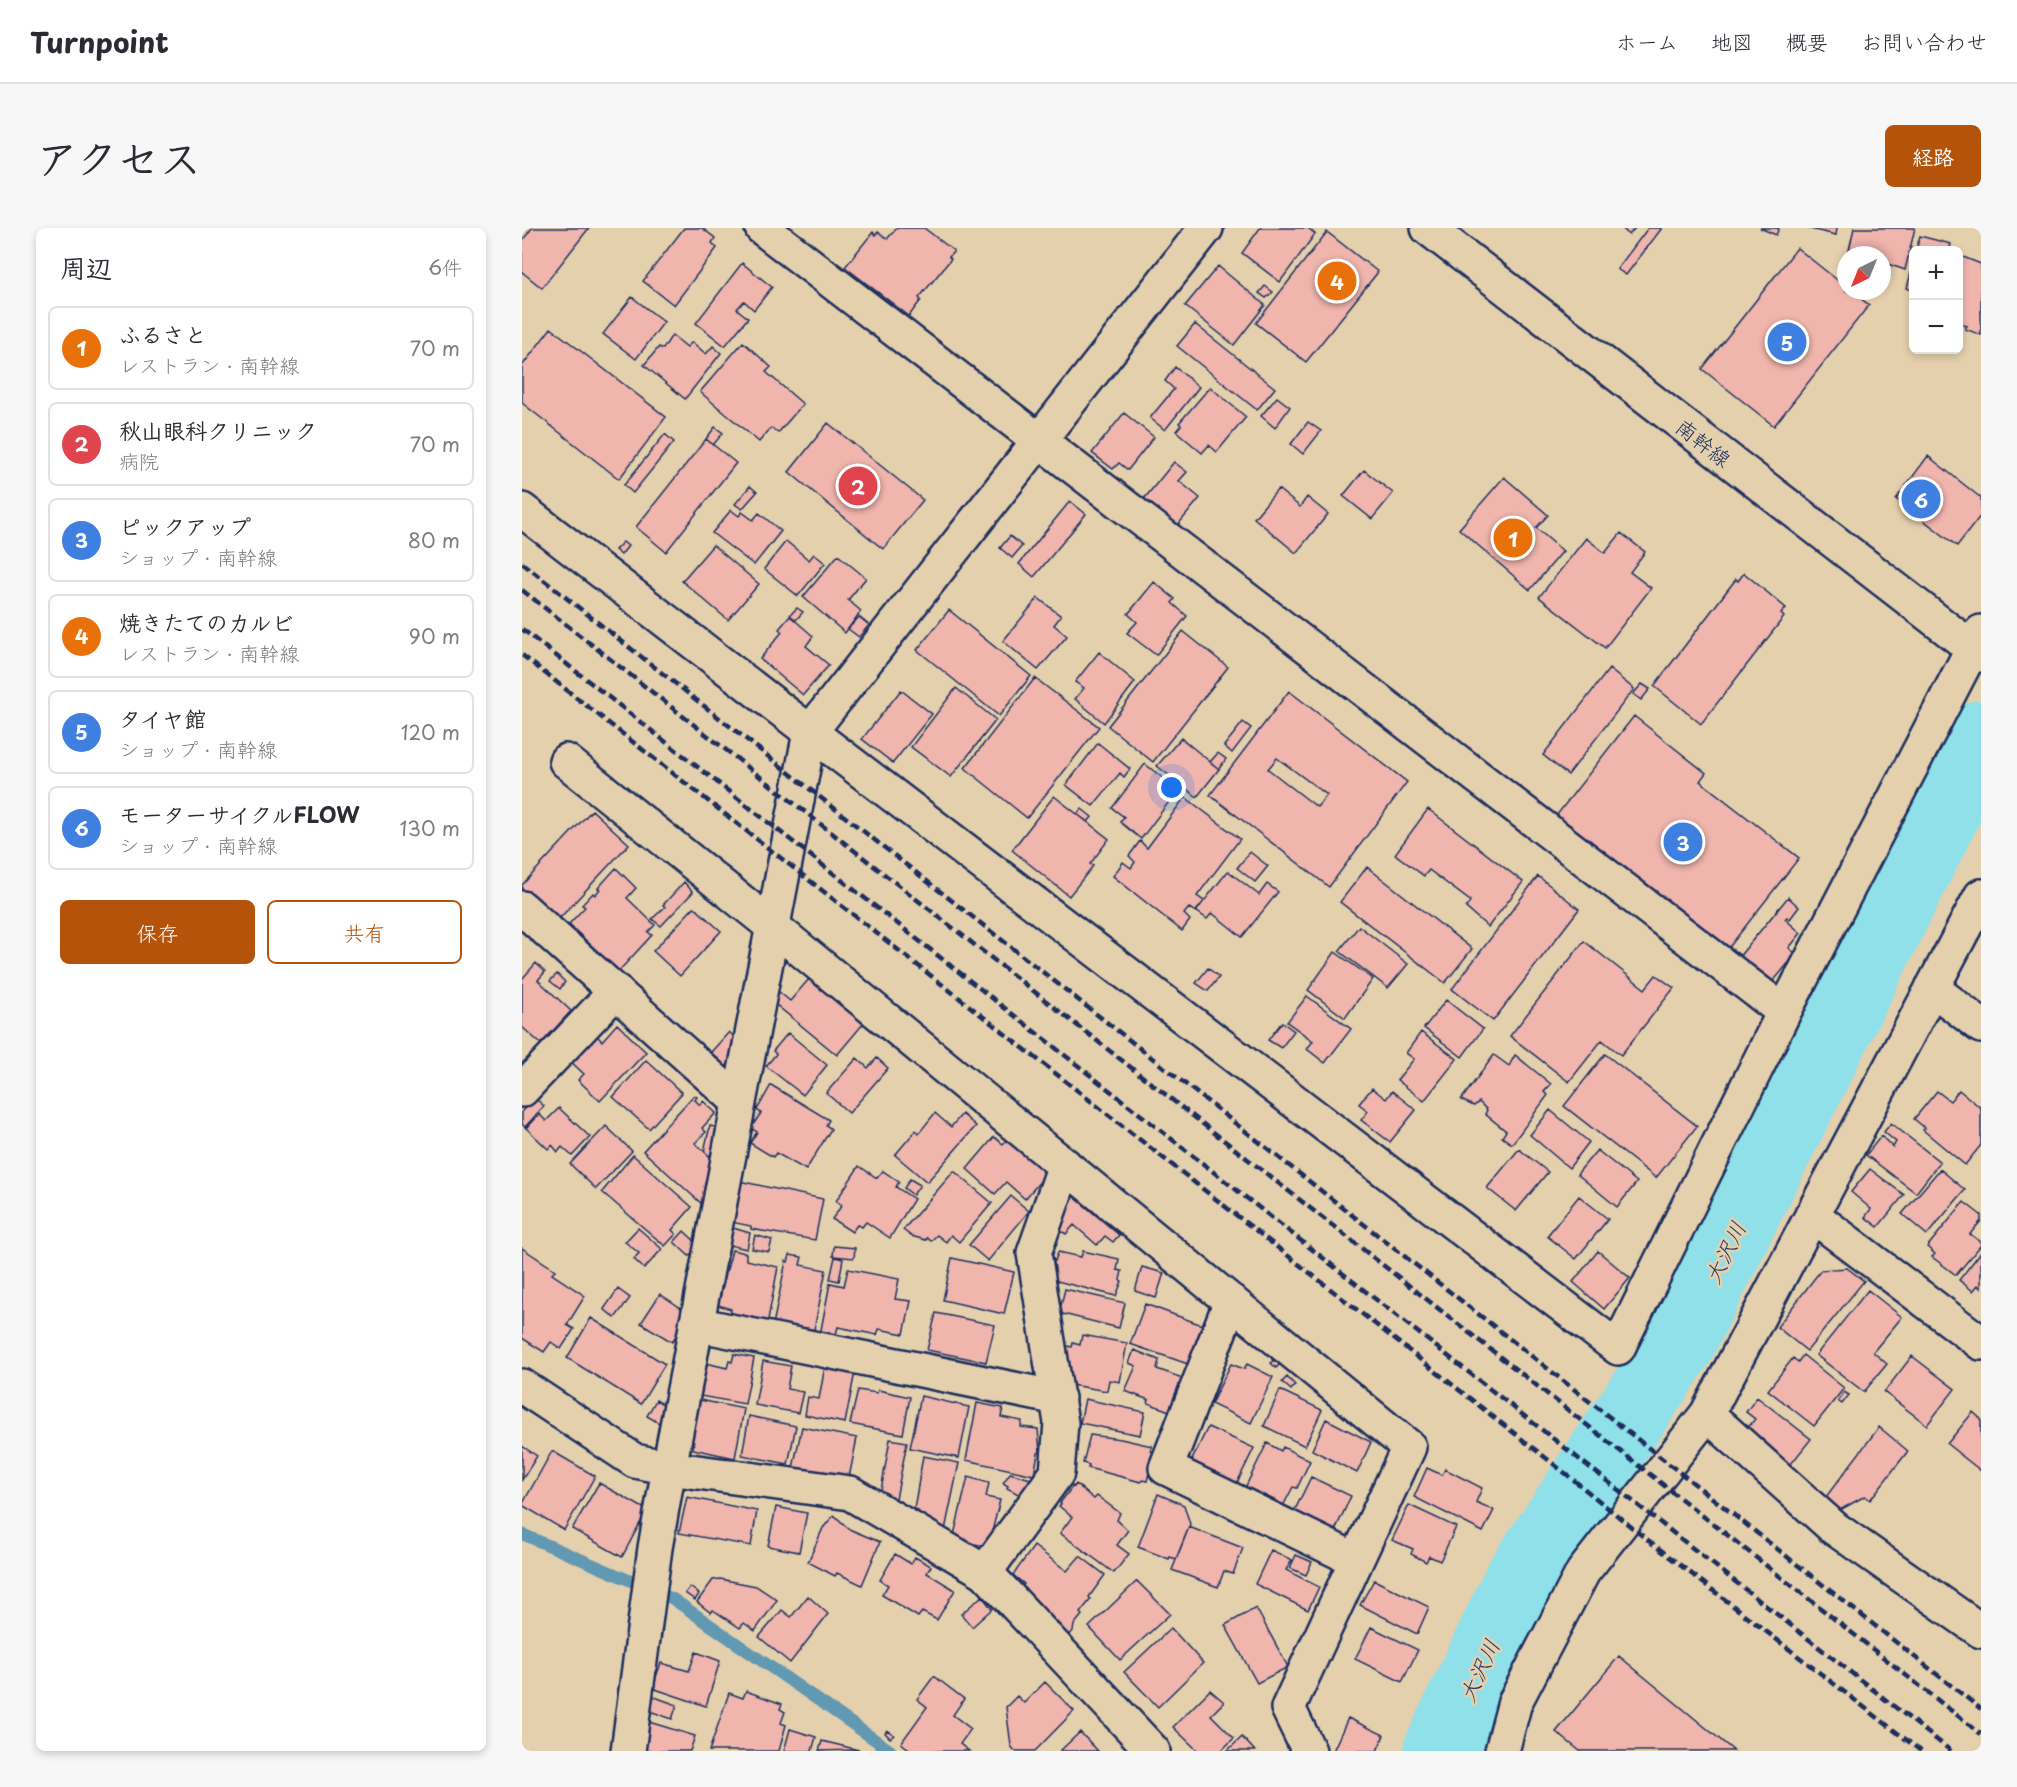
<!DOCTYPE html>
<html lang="ja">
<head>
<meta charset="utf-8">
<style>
	:root { --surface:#fff; --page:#f7f7f7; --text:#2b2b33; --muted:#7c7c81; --line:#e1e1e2; --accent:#b45309 }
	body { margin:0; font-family:"Playpen Sans","Klee One",sans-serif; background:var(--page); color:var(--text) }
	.controls { position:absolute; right:18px; top:18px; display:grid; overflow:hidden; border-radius:9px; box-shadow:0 3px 9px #0003 }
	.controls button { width:54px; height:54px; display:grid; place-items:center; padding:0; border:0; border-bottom:2px solid var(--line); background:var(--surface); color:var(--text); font:30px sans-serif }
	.compass { position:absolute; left:1315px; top:18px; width:54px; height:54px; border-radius:50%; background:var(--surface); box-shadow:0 3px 9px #0003; rotate:223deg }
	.you { position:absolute; left:650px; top:560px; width:21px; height:21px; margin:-15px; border:4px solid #fff; border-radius:50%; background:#1a73e8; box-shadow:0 0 0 9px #1a73e833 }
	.badge { display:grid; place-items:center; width:39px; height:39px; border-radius:50%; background:var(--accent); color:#fff; font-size:20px; font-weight:700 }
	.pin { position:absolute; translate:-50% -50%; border:3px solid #fff; box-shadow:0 2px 6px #0006 }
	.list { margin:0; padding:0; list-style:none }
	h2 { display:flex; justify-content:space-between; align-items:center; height:78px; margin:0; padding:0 24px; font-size:26px }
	h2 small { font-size:20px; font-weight:400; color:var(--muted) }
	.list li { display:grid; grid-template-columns:39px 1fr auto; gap:18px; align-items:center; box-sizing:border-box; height:84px; margin:0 12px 12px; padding:0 12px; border:2px solid var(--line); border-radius:9px }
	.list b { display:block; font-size:22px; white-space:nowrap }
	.list p { margin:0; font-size:20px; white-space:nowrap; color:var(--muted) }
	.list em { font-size:20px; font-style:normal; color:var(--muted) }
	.actions { display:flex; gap:12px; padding:18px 24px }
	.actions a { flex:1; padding:14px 0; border:2px solid var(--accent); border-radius:9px; text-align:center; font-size:21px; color:var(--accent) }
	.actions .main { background:var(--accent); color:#fff }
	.map { position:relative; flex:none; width:1459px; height:1523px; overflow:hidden; border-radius:9px }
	header { display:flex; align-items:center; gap:36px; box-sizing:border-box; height:84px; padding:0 30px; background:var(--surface); border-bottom:2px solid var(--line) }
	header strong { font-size:28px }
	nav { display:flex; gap:33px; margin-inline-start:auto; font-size:21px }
	.intro { display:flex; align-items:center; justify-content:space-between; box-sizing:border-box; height:144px; padding:0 36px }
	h1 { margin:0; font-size:42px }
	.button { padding:15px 27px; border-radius:9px; background:var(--accent); color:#fff; font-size:21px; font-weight:700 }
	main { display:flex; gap:36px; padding:0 36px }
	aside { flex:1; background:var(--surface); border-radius:9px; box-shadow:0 3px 9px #0003 }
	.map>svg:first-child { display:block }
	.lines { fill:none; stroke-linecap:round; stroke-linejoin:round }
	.stream { stroke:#6199b1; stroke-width:12 }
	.river { stroke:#8fe0e8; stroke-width:74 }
	.building { fill:#f0b5ad; stroke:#1b2f5e; stroke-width:1.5; fill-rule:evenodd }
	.street-casing { stroke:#1b2f5e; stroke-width:38 }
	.secondary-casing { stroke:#1b2f5e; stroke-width:38 }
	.street { stroke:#e5d0ae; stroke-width:33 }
	.secondary { stroke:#e5d0ae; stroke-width:33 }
	.rail { stroke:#1b2f5e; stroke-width:4.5; stroke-dasharray:9 4.5; stroke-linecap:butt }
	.labels { text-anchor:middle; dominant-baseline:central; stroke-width:5; stroke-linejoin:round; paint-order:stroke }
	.street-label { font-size:21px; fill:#1b2f5e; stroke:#e5d0ae }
	.water-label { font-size:22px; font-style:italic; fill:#27416c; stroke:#e5d0ae }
</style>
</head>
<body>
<header>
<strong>Turnpoint</strong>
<nav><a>ホーム</a><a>地図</a><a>概要</a><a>お問い合わせ</a></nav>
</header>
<div class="intro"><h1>アクセス</h1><a class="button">経路</a></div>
<main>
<aside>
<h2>周辺<small>6件</small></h2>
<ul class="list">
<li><span class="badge" style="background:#e8710a">1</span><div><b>ふるさと</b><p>レストラン · 南幹線</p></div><em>70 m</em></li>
<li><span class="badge" style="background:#e0444e">2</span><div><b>秋山眼科クリニック</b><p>病院</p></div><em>70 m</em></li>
<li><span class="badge" style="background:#3f7fe0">3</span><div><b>ピックアップ</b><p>ショップ · 南幹線</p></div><em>80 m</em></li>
<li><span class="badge" style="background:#e8710a">4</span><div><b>焼きたてのカルビ</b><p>レストラン · 南幹線</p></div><em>90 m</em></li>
<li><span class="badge" style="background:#3f7fe0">5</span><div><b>タイヤ館</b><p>ショップ · 南幹線</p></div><em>120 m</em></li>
<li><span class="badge" style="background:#3f7fe0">6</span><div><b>モーターサイクルFLOW</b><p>ショップ · 南幹線</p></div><em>130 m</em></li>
</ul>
<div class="actions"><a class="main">保存</a><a>共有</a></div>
</aside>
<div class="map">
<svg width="1459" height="1523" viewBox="0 0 1459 1523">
	<rect width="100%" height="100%" fill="#e5d0ae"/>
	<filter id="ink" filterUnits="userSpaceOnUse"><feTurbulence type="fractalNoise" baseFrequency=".0167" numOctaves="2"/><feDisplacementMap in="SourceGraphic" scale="12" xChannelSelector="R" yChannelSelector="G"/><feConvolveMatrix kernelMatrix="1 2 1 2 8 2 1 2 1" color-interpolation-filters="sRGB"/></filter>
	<g filter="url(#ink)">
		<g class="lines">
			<path class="stream" d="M0,1306L151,1371L369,1523"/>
			<path class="river" d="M918,1523L998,1353L1156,1116L1459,509"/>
		</g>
		<path class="building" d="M10,0H67L20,60L0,44V13Z
			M162,0H180L193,10L190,15L195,20L152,77L121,53Z
			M375,0H402L432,23L427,29L429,31L397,70L399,72L387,88L323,39L351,4L353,7L356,4L365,11Z
			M738,0H786L793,6L758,54L720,25Z
			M1100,0H1113L1107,7Z
			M1126,0H1140L1104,47L1095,41Z
			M1238,0H1257L1254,7Z
			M1284,0H1315L1314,7Z
			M1332,0H1393L1383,42L1360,34V27H1340L1327,22Z
			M805,4L856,44L784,134L734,95Z
			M1398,8L1429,16L1427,22H1394Z
			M1275,20L1324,59V63H1329L1347,77L1252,198L1180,141Z
			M1436,27L1459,36V107L1443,101L1445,98L1436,95Z
			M1392,33V63L1385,60Z
			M220,35L250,59L232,82L222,73L215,81L226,90L203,118L174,95Z
			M696,38L743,77L712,117L663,78Z
			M1361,40L1368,47L1360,56V41Z
			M743,58L751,64L744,70L737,65Z
			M110,69L142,94L114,131L81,106Z
			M673,96L753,160L735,182L655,118Z
			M29,100L144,189L97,251L0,175V138Z
			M150,107L165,119L170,114L184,126L191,118L199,125L163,171L122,137L137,119L141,121Z
			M221,114L249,139L244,144L281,176L256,205L249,200L237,214L178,164Z
			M653,139L677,159L643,202L628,190L652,161L643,153Z
			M688,159L724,189L695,224L687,217L680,225L654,203L659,197L657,195Z
			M755,169L768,179L753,200L739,188Z
			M602,185L632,209L606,242L597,235L591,241L570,225Z
			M786,194L799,203L781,226L769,216Z
			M306,195L401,272L361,321L267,244Z
			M193,199L201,205L191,217L184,211Z
			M143,206L152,214L111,265L102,257Z
			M184,211L214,235L144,324L114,299Z
			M1406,228L1459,270V287L1435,318L1374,271Z
			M652,234L665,244L657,253L678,270L655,298L622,271Z
			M842,242L871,265L850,291L821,268Z
			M982,249L1026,287L1014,300L1041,323L1008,362L937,301Z
			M228,258L235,264L220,281L213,276Z
			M756,261L778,279L785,269L806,286L774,325L732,290Z
			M548,273L564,286L512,349L497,336Z
			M209,282L217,288L220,284L231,292L237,285L259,303L232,337L190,305Z
			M1099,305L1123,324L1108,344L1129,360L1083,420L1017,369L1064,310L1083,325Z
			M488,308L500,318L490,330L478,320Z
			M264,313L287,332L292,326L303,335L276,368L242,341Z
			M101,314L106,318L99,327L93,322Z
			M191,317L237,356L206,392L160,353Z
			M316,327L344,350L326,372L339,383L323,405L281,369Z
			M1222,345L1264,380L1259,386L1262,389L1179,496L1132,458L1214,351L1216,353Z
			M632,354L653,371L650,375L665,388L634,427L605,405L615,394L606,386Z
			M516,370L539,388L532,397L545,408L516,442L481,413Z
			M275,380L281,384L274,392L268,387Z
			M427,382L509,448L477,488L395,422Z
			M268,388L291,408L284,418L307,437L281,467L238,431L260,404L257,401Z
			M337,389L347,397L337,409L326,401Z
			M661,403L706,439L631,534L586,498Z
			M577,424L613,454L582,495L553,471L562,460L553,454Z
			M1087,441L1112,461L1046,547L1021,527Z
			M513,450L577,499L505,590L443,540Z
			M1120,456L1128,461L1119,472L1111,466Z
			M434,460L474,492L429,549L389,519Z
			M379,462L410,486L371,535L340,511Z
			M767,463L885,554L807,659L688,567ZM755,530L805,567L795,579L746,541Z
			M1112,488L1184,545L1178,553L1277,630L1205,722L1034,588Z
			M721,494L729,500L710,525L702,518Z
			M659,510L697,541L675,569L635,538Z
			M576,515L608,541L602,549L598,545L571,578L544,557Z
			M696,525L704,531L697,541L688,534Z
			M623,536L656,562L619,611L598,594L602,589L590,580Z
			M532,568L587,611L568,636L571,638L547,668L490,622Z
			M663,569L718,611L675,668L682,673L674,684L667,680L662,686L668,692L660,703L591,648L601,634L609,640L613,634L607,628L618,613L625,620Z
			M560,581L570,589L566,594L555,586Z
			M906,581L1001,654L966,699L944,680L948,673L907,642L902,648L873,626Z
			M70,582L107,616L35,693L0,662V657Z
			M728,624L746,638L733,654L715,640Z
			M845,639L950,721L923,755L818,674Z
			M94,640L114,660L105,670L133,697L126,704L130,707L96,744L47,696L63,679L60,677L71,665L73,667L78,661L76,660Z
			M706,643L737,667L745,656L756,664L720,709L690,685L685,691L674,683Z
			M1016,648L1057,681L971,793L930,761Z
			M162,654L171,664L139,698L130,691L143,679L141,677Z
			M1266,669L1277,679L1268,691L1265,689L1263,691L1279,705L1267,720L1274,726L1249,756L1216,730Z
			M172,679L199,703L158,748L131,723Z
			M837,698L886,736L866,760L817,723Z
			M1062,713L1123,761L1134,747L1152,760L1099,827L1080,812L1047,854L988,808Z
			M813,724L851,751L823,790L786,762Z
			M14,735L23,744L16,752L49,783L19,816L0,799V751Z
			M686,740L697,749L686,763L674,755Z
			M35,746L43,754L38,761L28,753Z
			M287,751L298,760L302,756L347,789L315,827L253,776L256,763L268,773Z
			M785,768L829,801L803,835L785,821L791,813L765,794Z
			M924,772L961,801L940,829L902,800Z
			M760,794L772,803L759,820L746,812Z
			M95,796L124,824L78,873L56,852L62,846L47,832L72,805L80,813Z
			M207,804L219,815L214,848L181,833Z
			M899,804L935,831L902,873L875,852L892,831L884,825Z
			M266,805L305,837L281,867L244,838L254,826L251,823Z
			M1083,826L1175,898L1134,950L1042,878Z
			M972,827L987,838L993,827L1029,856L1022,864L1026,867L990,916L980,909L984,903L963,886L965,882L957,874L952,878L939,872Z
			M335,830L346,840L355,830L366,840L327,885L304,865Z
			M124,832L160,865L127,901L91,869Z
			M249,857L307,892L304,897L309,901L284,942L254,925L251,929L228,915L235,904L229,900L239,885L235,882Z
			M850,860L864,871L870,863L894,882L868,914L839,892L846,883L837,876Z
			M1437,862L1459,880V917L1443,937L1401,902L1403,900L1392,891L1415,863L1428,873Z
			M172,867L175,869L173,872L178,877L181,873L194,885L180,900L184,904L173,915L196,936L194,946L182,960L189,967L181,977L121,923Z
			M13,870L22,878L3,899L0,896V883Z
			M37,880L68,909L50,928L40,919L36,924L30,917L26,921L4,900L17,886L24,893Z
			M1028,882L1067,914L1047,940L1008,907Z
			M413,885L429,899L440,886L454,898L405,954L373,927L394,902L397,905Z
			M1369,895L1418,934L1394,965L1344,927L1359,908L1371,919L1374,914L1362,904Z
			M84,898L110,923L74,961L48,936Z
			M188,898L200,900L194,928L186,927L182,923Z
			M472,909L481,916L486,910L521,939V950L503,971L484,954L473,966L445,941Z
			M997,921L1026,944L994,983L965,960Z
			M1075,922L1115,954L1095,979L1055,946Z
			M111,927L170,979L150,1002L154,1006L143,1018L80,964Z
			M337,938L355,950L361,943L377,954L374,959L392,971L368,1010L344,994L340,999L335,997L330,1004L310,991L320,977L314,973Z
			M1348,941L1382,967L1356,999L1343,989L1349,981L1329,964Z
			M1418,941L1443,962L1405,1007L1380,986Z
			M432,943L470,975L437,1014L429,1007L424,1014L415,1007L409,1013L405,1010L404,1012L389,1008L381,1002Z
			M388,951L398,957L391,967L382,960Z
			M217,953L301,971L293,1012L229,1001V998L209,994Z
			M549,966L597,1007L591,1014L583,1008L575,1017L552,997L544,1006L539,1003L534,1009Z
			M489,968L507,983L466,1033L447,1017Z
			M1057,968L1086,991L1054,1031L1025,1008Z
			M1442,974L1459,987V993L1448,1006L1459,1014V1017L1434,1047L1410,1029L1413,1026L1405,1019Z
			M116,1000L140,1021L122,1041L112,1031L117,1025L103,1014Z
			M211,1000L228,1005L225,1021L207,1017Z
			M162,1003L177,1017L167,1028L152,1014Z
			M233,1007L250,1012L247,1024L230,1021Z
			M312,1018L333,1020L332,1030L311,1028Z
			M0,1020L33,1042L30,1046L63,1068L45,1097L52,1101L39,1121L29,1114L22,1124L0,1110Z
			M210,1022L224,1025V1032L256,1039L245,1097L208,1090L209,1081L196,1077Z
			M561,1023L597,1031L595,1042L600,1043L598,1052L600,1053L594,1068L527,1051V1031L533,1033L536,1024L559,1029Z
			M1076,1023L1108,1050L1082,1081L1051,1054Z
			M1459,1024V1060L1456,1057L1451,1063L1437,1052Z
			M268,1027L280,1029L278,1037L304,1042L292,1102L284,1100L283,1104L251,1097L264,1033L266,1034Z
			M313,1029L321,1031L317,1053L308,1051Z
			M430,1030L492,1044L482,1086L421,1072Z
			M620,1039L642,1045L634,1070L613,1063Z
			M1325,1040L1342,1053L1285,1123L1255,1099L1299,1042Z
			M326,1041L377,1051L373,1071L389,1073L382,1106L357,1101L355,1107L316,1099L313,1110L298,1107L308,1055L322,1058Z
			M96,1061L108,1070L93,1090L82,1081Z
			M543,1061L603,1075L597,1100L537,1085Z
			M1346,1062L1380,1089L1351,1124L1365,1136L1342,1164L1294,1127Z
			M138,1066L168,1086L150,1114L119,1095Z
			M623,1076L680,1097L666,1136L608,1116Z
			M414,1085L473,1097L464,1134L405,1122Z
			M69,1090L143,1136L119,1176L45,1130Z
			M560,1107L605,1115L598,1154L587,1152L585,1163L543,1156L539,1117L550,1119L551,1115L558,1117Z
			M612,1122L637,1132L635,1141L663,1151L650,1184L626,1175L627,1172L603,1163L614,1138L607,1135Z
			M212,1126L232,1130L223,1176L178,1168L184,1135L205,1140L207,1133L210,1134Z
			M1281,1127L1322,1160L1292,1198L1246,1162L1271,1130L1276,1134Z
			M1390,1128L1433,1161L1405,1197L1362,1164Z
			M753,1132L758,1136L754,1140L749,1135Z
			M241,1133L269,1138L265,1161L281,1164L276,1185L233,1177Z
			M709,1136L722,1141L725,1136L751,1149L729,1195L689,1176Z
			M303,1138L333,1144L323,1195L283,1187L286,1169L297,1171Z
			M765,1149L773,1157L769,1162L760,1154Z
			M336,1162L355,1165L356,1162L388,1169L381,1206L328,1196Z
			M758,1162L800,1182L783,1218L742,1198Z
			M1322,1164L1327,1167L1320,1176L1316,1173Z
			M399,1168L447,1179L437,1230L388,1220Z
			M1235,1169L1289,1211L1265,1241L1221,1206L1233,1191L1224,1184Z
			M173,1171L222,1181L213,1230L171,1221L172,1214L169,1213Z
			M563,1171L623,1184L618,1207L558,1195Z
			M134,1172L146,1179L137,1195L125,1188Z
			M455,1175L481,1180L479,1189L500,1193L499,1199L516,1201L518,1224L516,1225L512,1247L444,1232Z
			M1451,1184L1459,1191V1243L1425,1216Z
			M227,1188L274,1198L266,1236L220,1227Z
			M804,1191L849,1214L835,1245L790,1222Z
			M280,1199L335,1210L327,1250L271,1240Z
			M686,1199L732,1220L714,1257L668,1236Z
			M1357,1199L1386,1223L1348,1272L1343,1268L1318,1282L1303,1270Z
			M568,1207L599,1211L630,1218L628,1223L632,1224L625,1253L620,1252L619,1254L566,1240L567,1237L561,1235Z
			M368,1211L385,1214L374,1271L358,1268Z
			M745,1215L759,1223L761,1219L788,1233L775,1260L771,1259L761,1278L736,1265L733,1270L721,1264Z
			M0,1218L15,1228L0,1252Z
			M30,1223L73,1248L42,1302L0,1277Z
			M401,1228L437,1235L422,1307L395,1290L396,1282L392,1281Z
			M905,1240L920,1247L923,1241L960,1260L954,1274L972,1282L961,1304L892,1269Z
			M488,1245L512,1252L500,1268L485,1260L486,1258L481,1255Z
			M446,1249L467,1255L464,1269L478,1272L466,1319L431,1311Z
			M789,1249L829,1268L810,1309L769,1290Z
			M77,1255L125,1282L100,1329L50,1301Z
			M554,1256L572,1271L575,1268L598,1285L595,1292L606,1302L595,1317L607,1326L592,1345L538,1305L550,1289L537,1278L539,1276L538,1275L551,1258L552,1259Z
			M636,1266L662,1277L668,1296L654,1331L648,1329L647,1331L616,1319Z
			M165,1269L235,1283L229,1318L157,1305Z
			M887,1277L934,1299L918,1333L907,1328L904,1334L889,1326L891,1321L870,1312Z
			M254,1279L285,1285L277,1324L246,1318Z
			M312,1287L327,1301L358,1314L340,1357L315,1345L313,1348L286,1334L301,1300Z
			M667,1299L721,1320L711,1346L702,1343L696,1359L650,1342Z
			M512,1318L545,1343L558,1328L583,1347L567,1369L569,1371L558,1385L560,1387L552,1397L551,1403L542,1414L497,1363L502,1356L491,1347Z
			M749,1322L770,1332L764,1342L797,1359L786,1382L733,1356Z
			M373,1326L389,1336L393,1329L409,1338L405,1345L433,1362L415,1392L400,1384L396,1389L360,1367L366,1357L358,1352Z
			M774,1327L790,1334L784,1347L768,1340Z
			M198,1351L234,1358L255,1372L233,1403L222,1395L218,1400L191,1382L189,1385L175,1374L191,1352Z
			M852,1352L907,1379L895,1406L838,1377Z
			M615,1353L648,1386L598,1432L567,1399Z
			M168,1359L177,1366L173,1372L163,1365Z
			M286,1368L306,1386L268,1435L237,1409L260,1382L269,1389Z
			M460,1368L470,1381L450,1399L439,1386Z
			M734,1380L766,1439L735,1455L703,1397Z
			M849,1399L896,1422L880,1454L833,1431Z
			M649,1400L681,1435L636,1479L602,1444Z
			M174,1424L198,1433L184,1478L130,1460L139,1435L167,1443Z
			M1097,1428L1212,1523H1058L1034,1504Z
			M412,1448L442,1471L431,1487L449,1501L438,1516L447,1523H390L379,1515L405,1479L395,1471Z
			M523,1454L552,1483L513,1523H493L489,1518L484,1479L495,1468L502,1475Z
			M688,1462L702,1474L689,1487L712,1510L699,1523H674L675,1522L651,1499Z
			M224,1463L260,1476L258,1481L263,1484L259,1495L264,1497L257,1523H187L207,1465L221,1470Z
			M127,1467L155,1477L150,1491L122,1481Z
			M826,1490L862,1507L855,1523H811Z
			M127,1494L173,1508L168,1523H118Z
			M268,1501L294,1509L290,1523H262Z
			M365,1502L372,1507L368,1510L363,1505Z
			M558,1504L576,1523H538Z
			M720,1509L733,1523H705Z
			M300,1513L337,1522L297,1523Z"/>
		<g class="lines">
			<defs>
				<path id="street" d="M240,0L1262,784
					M0,282L288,504L1096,1120L1262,784L1459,404
					M44,533L250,698L887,1219L766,1480L787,1523
					M0,680L217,874
					M1410,760L1459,798
					M0,862L94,763
					M1290,987L1459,1115
					M709,1073L644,1240L834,1332
					M174,1096L536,1170
					M0,1158L113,1233L147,1240L328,1265L463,1344L631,1523
					M1185,1186L1312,1300L1459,1403
					M463,1344L535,1245L539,1195L512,1025L543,937
					M106,1523L133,1320L147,1240L288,504L684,0
					M980,1523L993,1474L1061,1344L1185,1186L1459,668"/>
				<path id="secondary" d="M906,0L1459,427"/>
			</defs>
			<use href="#street" class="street-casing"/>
			<use href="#secondary" class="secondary-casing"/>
			<use href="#street" class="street"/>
			<use href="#secondary" class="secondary"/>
			<path class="rail" d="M0,335L1459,1481
				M0,362L1459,1506
				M0,401L1429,1523
				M0,427L1043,1245L1118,1306L1399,1523"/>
		</g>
	</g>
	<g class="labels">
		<g class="street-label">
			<text transform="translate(1182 214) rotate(38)">南幹線</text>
		</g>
		<g class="water-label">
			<text transform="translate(1202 1024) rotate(-64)">大沢川</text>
			<text transform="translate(956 1442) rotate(-65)">大沢川</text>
		</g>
	</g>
</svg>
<div class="controls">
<button>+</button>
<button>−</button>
</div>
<svg class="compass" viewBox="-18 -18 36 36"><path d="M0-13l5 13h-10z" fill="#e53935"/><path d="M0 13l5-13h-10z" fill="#7c7c81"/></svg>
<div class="you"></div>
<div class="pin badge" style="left:991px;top:310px;background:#e8710a">1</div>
<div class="pin badge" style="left:336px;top:258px;background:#e0444e">2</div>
<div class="pin badge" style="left:1161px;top:614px;background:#3f7fe0">3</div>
<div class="pin badge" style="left:815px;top:53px;background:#e8710a">4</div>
<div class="pin badge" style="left:1265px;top:114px;background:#3f7fe0">5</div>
<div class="pin badge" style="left:1399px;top:271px;background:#3f7fe0">6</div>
</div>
</main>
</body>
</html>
